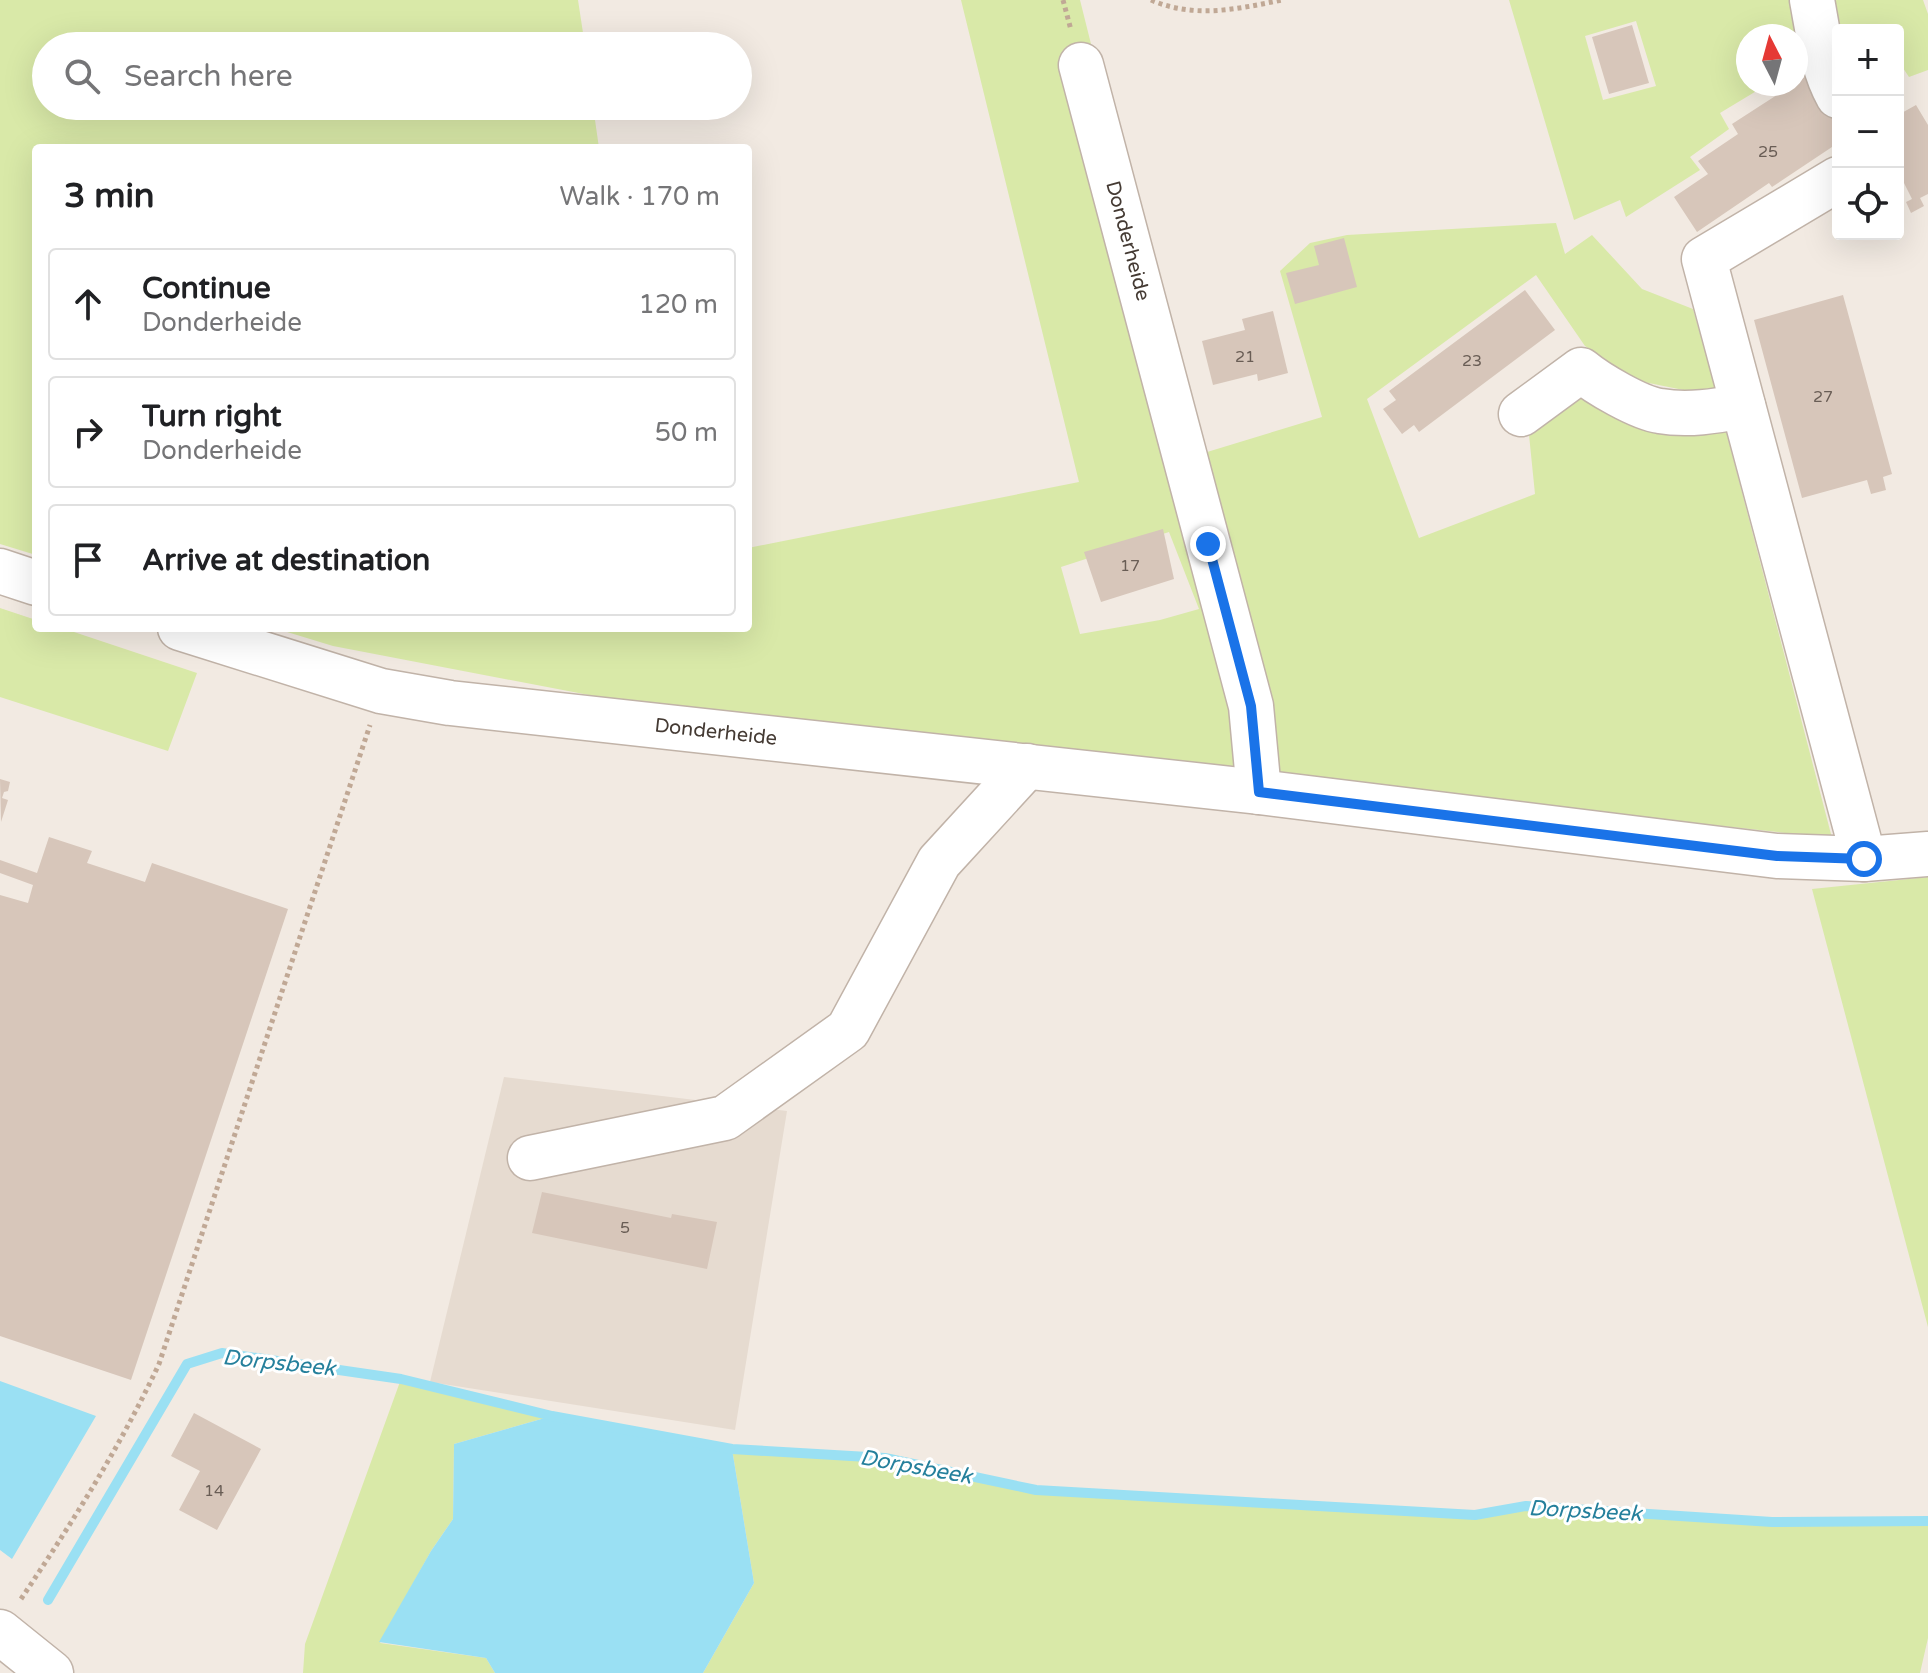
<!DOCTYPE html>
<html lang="en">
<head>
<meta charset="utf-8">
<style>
	:root { --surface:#fff; --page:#f6f6f6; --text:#202124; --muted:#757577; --line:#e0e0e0 }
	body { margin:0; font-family:"Varela Round",sans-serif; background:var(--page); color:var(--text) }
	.controls { position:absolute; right:24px; top:24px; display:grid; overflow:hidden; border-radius:8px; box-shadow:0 8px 32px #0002 }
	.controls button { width:72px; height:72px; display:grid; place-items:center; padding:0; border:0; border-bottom:2px solid var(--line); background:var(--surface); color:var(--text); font:40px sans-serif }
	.compass { position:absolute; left:1736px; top:24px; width:72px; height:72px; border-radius:50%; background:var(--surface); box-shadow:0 8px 32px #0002; rotate:354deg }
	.stop { position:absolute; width:24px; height:24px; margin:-18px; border:6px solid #1a73e8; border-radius:50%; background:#fff }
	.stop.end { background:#1a73e8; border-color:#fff; box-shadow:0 2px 8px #0008 }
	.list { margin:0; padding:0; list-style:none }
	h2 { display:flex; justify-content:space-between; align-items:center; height:104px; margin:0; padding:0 32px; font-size:34px }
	h2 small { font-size:26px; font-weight:400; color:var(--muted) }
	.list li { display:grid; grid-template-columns:52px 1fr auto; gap:24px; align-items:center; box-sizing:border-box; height:112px; margin:0 16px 16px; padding:0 16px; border:2px solid var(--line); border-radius:8px }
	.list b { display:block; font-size:30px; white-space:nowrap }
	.list p { margin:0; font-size:26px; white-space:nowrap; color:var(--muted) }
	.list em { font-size:26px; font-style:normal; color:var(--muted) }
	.icon { flex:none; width:44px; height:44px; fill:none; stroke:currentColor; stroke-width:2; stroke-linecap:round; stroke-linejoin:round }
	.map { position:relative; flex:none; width:1928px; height:1673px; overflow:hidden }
	.search { position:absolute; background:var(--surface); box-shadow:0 8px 32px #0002; left:32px; top:32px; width:720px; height:88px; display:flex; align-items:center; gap:20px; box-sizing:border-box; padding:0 28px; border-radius:44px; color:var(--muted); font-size:30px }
	.panel { position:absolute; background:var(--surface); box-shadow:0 8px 32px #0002; left:32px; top:144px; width:720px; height:488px; border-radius:8px }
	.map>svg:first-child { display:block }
	.residential { fill:#e6dbd0 }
	.green { fill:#d9e9a8; fill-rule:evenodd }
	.water { fill:#9ae0f3 }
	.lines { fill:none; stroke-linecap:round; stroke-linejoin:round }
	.stream { stroke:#9ae0f3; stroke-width:10 }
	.building { fill:#d7c6ba }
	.minor-casing { stroke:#c1b3a8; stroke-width:47 }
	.path { stroke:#c0a895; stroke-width:5; stroke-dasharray:4 4; stroke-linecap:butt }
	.minor { stroke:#fff; stroke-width:44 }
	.route { stroke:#1a73e8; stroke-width:10 }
	.labels { text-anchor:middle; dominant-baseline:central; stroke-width:6; stroke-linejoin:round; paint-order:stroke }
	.number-label { font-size:16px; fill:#695d55 }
	.street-label { font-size:20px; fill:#443a33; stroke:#fff }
	.water-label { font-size:22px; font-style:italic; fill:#25809c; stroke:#fff }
</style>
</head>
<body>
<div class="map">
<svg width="1928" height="1673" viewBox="0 0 1928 1673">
	<rect width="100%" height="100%" fill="#f2eae2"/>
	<path class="residential" d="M504,1077L787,1111L735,1430L430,1382Z"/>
	<path class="green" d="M0,0H578L585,46H46V106H593L599,148H36V555L0,544Z
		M961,0H1080L1194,456L1322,417L1280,271L1310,243L1347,235L1556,223L1565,254L1592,235L1642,289L1693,309L1718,397L1634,380L1585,346L1536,275L1367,399L1419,538L1535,494L1528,425L1578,391L1652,433L1725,427L1832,838L683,713L333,646L274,628H748V548L1079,482ZM1169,532L1199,609L1160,620L1080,634L1061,567Z
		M1509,0H1797L1810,59L1796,67V36H1748V84H1768L1720,113L1729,129L1690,157L1700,170L1626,217L1620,200L1574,220ZM1636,21L1656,86L1603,100L1585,36Z
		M1837,0H1923L1928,14V70L1909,77L1903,68L1898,70V30H1838L1822,4Z
		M0,608L36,620V628H62L197,673L168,751L0,697Z
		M1928,877V1327L1812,889Z
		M401,1379L552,1416L454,1444L453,1519L431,1551L380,1643L486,1658L495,1673H303L305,1644Z
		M732,1449L885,1458L1036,1489L1475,1515L1526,1506L1772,1522L1928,1521V1638L1920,1673H703L754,1583Z"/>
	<path class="water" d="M0,1381L96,1416L12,1559L0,1550Z
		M552,1416L732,1449L754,1583L703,1673H495L486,1658L379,1642L431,1551L453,1519L454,1444Z"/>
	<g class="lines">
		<path class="stream" d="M48,1600L187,1364L222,1353L401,1379L552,1416L732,1449L885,1458L1036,1490L1475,1515L1526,1506L1772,1522L1928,1521"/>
	</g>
	<path class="building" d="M1632,25L1649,83L1609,94L1592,37Z
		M1811,73L1838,114V143L1772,187L1769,183L1697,232L1674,197L1708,174L1698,161L1738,134L1732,124Z
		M1916,105L1928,125V194L1920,198L1924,206L1911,213L1906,202L1912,199L1898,171V115Z
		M1344,238L1357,287L1295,304L1286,273L1319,265L1314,246Z
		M1525,290L1555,330L1419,432L1414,425L1402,434L1383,409L1396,400L1389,391Z
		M1843,295L1892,474L1883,477L1886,490L1871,494L1867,480L1802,498L1754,320Z
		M1273,311L1288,373L1258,381L1257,374L1213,385L1202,341L1245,330L1242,319Z
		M1163,529L1174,579L1101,602L1084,552Z
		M0,779L10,782L8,791L4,792L2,798L8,800L1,822Z
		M49,837L92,851L87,863L145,882L152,863L288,909L131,1380L0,1336V895L28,903L33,885L0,873V860L37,873Z
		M542,1192L671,1218L672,1214L717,1222L707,1269L532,1233Z
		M194,1413L261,1449L217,1530L179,1510L200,1471L171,1456Z"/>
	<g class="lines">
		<defs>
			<g id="minor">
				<path d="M1812,0C1818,32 1822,68 1838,96"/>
				<path id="s1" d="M1081,65L1251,706L1259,792"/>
				<path d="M1838,179L1704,259L1864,859"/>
				<path d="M1521,414L1581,370C1598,384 1639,408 1660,411C1688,416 1716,411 1743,406"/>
				<path d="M0,571L36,583"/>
				<path id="s2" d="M180,628L381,691L450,703L1259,792L1777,856L1864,859L1928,854"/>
				<path d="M530,1158L725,1118L848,1030L939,862L1027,766"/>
				<path d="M0,1632L51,1673"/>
			</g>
		</defs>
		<use href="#minor" class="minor-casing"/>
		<path class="path" d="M1063,0L1071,30
			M1151,0C1195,19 1237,9 1282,0
			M21,1599C72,1523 120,1447 159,1364L370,725"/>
		<use href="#minor" class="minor"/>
	</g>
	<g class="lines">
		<path class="route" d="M1208,544L1251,706L1259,792L1777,856L1864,859"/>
	</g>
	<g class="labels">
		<g class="number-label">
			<text x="1768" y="152">25</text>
			<text x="1245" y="357">21</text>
			<text x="1472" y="361">23</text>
			<text x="1823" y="397">27</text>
			<text x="1130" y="566">17</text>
			<text x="625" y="1228">5</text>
			<text x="214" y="1491">14</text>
		</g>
		<g class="street-label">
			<text stroke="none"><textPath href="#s1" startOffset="182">Donderheide</textPath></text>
			<text stroke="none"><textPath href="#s2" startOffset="548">Donderheide</textPath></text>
		</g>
		<g class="water-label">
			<text transform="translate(279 1363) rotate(6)">Dorpsbeek</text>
			<text transform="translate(916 1467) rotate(10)">Dorpsbeek</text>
			<text transform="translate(1585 1511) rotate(3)">Dorpsbeek</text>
		</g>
	</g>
</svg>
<div class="controls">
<button>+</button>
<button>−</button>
<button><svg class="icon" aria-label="locate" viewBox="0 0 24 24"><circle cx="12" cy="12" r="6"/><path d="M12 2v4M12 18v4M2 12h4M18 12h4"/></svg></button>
</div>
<svg class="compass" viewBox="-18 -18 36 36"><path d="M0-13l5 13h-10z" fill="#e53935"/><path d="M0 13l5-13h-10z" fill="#757577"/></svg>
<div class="stop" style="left:1864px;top:859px"></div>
<div class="stop end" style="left:1208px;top:544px"></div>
<div class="search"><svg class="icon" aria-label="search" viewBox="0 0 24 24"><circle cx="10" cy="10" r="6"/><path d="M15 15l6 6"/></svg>Search here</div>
<section class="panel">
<h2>3 min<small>Walk · 170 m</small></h2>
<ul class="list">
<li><svg class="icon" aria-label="ahead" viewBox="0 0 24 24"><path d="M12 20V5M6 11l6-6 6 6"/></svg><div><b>Continue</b><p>Donderheide</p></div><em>120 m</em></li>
<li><svg class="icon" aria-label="right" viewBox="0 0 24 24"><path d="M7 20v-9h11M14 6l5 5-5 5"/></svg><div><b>Turn right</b><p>Donderheide</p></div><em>50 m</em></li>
<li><svg class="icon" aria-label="arrive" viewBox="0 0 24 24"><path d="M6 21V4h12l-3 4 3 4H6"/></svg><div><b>Arrive at destination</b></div></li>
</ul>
</section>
</div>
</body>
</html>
